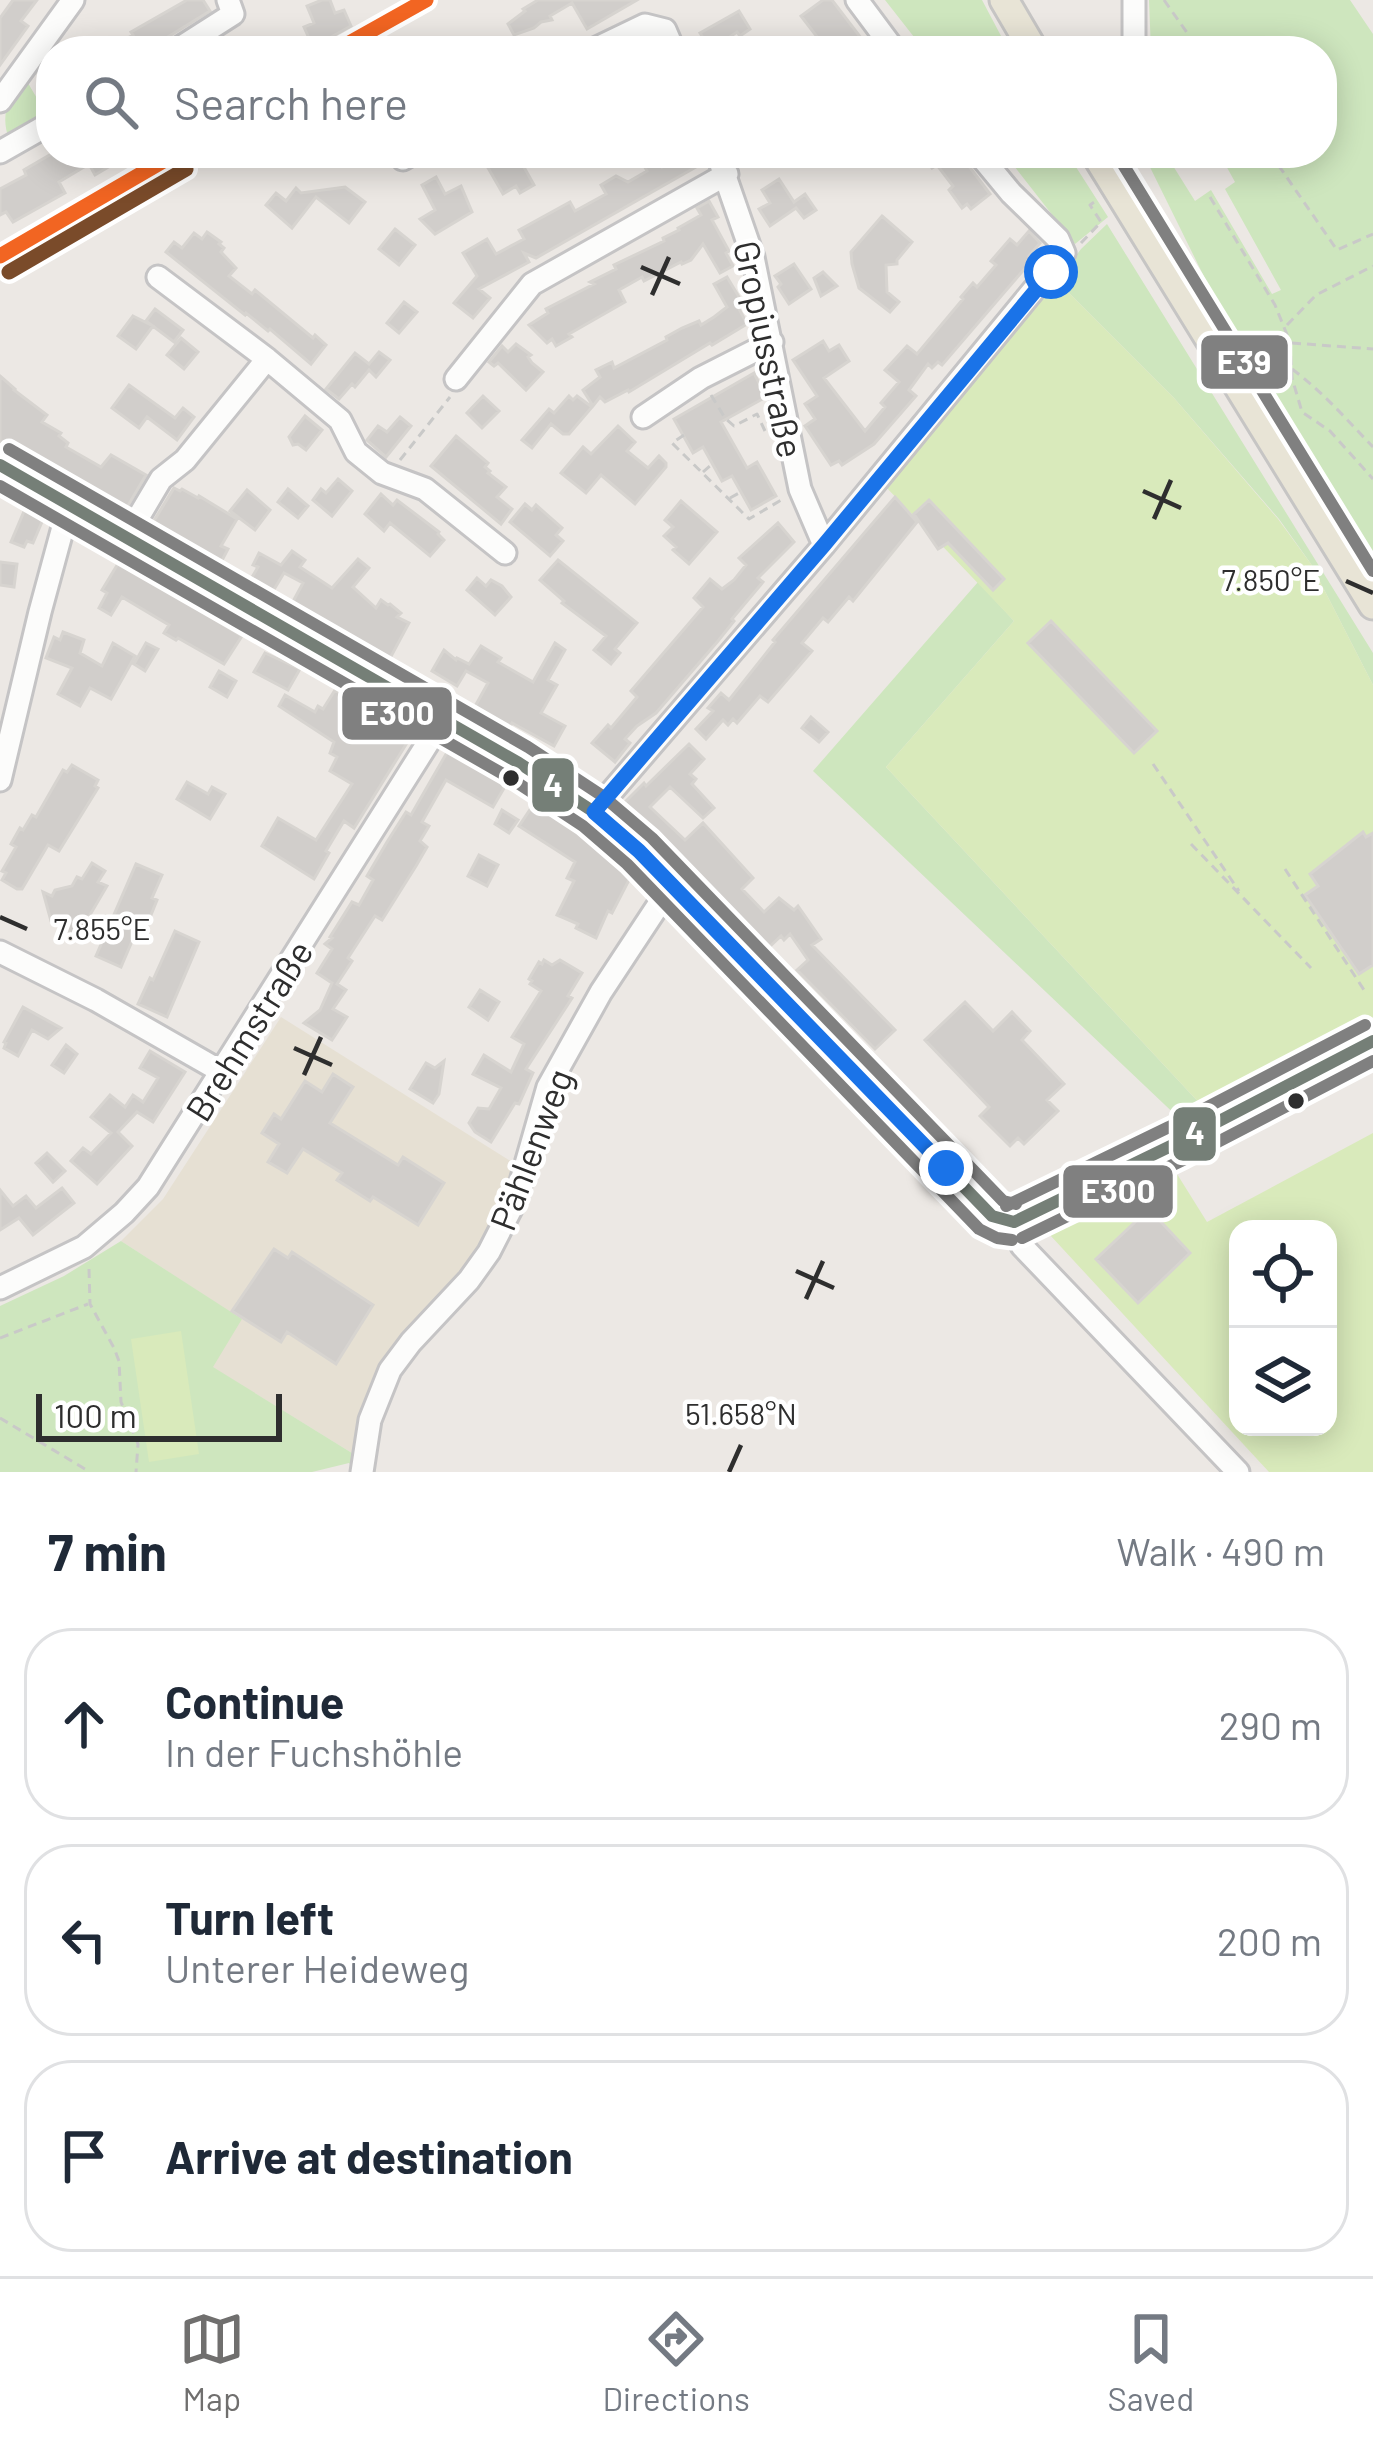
<!DOCTYPE html>
<html lang="en">
<head>
<meta charset="utf-8">
<style>
	:root { --surface:#fff; --page:#f2f2f3; --text:#1f2937; --muted:#747a83; --line:#e0e1e3; --accent:#706f6e }
	body { margin:0; font-family:Barlow,sans-serif; background:var(--page); color:var(--text) }
	.controls { position:absolute; right:36px; bottom:36px; display:grid; overflow:hidden; border-radius:24px; box-shadow:0 6px 30px #0003 }
	.controls button { width:108px; height:108px; display:grid; place-items:center; padding:0; border:0; border-bottom:3px solid var(--line); background:var(--surface); color:var(--text); font:60px sans-serif }
	.scale { position:absolute; left:36px; bottom:30px; width:246px; box-sizing:border-box; padding-left:12px; border:6px solid #2e2e2e; border-top:0; font-size:33px; line-height:42px; white-space:nowrap; color:#2e2e2e; -webkit-text-stroke:9px #fff; paint-order:stroke }
	.stop { position:absolute; width:36px; height:36px; margin:-27px; border:9px solid #1a73e8; border-radius:50%; background:#fff }
	.stop.end { background:#1a73e8; border-color:#fff; box-shadow:0 3px 12px #0008 }
	.list { margin:0; padding:0; list-style:none }
	h2 { display:flex; justify-content:space-between; align-items:center; height:156px; margin:0; padding:0 48px; font-size:51px }
	h2 small { font-size:39px; font-weight:400; color:var(--muted) }
	.list li { display:grid; grid-template-columns:78px 1fr auto; gap:36px; align-items:center; box-sizing:border-box; height:192px; margin:0 24px 24px; padding:0 24px; border:3px solid var(--line); border-radius:48px }
	.list b { display:block; font-size:45px; white-space:nowrap }
	.list p { margin:0; font-size:39px; white-space:nowrap; color:var(--muted) }
	.list em { font-size:39px; font-style:normal; color:var(--muted) }
	.icon { flex:none; width:66px; height:66px; fill:none; stroke:currentColor; stroke-width:2; stroke-linecap:round; stroke-linejoin:round }
	.map { position:relative; flex:none; width:1373px; height:1472px; overflow:hidden }
	.search { position:absolute; background:var(--surface); box-shadow:0 6px 30px #0003; left:36px; right:36px; top:36px; height:132px; display:flex; align-items:center; gap:30px; box-sizing:border-box; padding:0 42px; border-radius:48px; color:var(--muted); font-size:45px }
	.sheet { height:804px; background:var(--surface) }
	nav { display:flex; justify-content:space-around; align-items:center; box-sizing:border-box; height:168px; border-top:3px solid var(--line); background:var(--surface); font-size:33px; color:var(--muted) }
	nav a { display:grid; justify-items:center; gap:6px }
	nav .on { color:var(--accent) }
	.map>svg:first-child { display:block }
	.education { fill:#e6e0d3 }
	.green { fill:#cee6be }
	.pitch { fill:#d9eabb; fill-rule:evenodd }
	.building { fill:#d1cecb; stroke:#d7d4d0; stroke-width:3 }
	.lines { fill:none; stroke-linecap:round; stroke-linejoin:round }
	.minor-casing { stroke:#c5c4c5; stroke-width:27 }
	.major-casing { stroke:#c6c5c4; stroke-width:33 }
	.path { stroke:#c9c9c8; stroke-width:3; stroke-dasharray:9 6; stroke-linecap:butt }
	.minor { stroke:#fcfcfb; stroke-width:21 }
	.major { stroke:#e8e4d6; stroke-width:27 }
	.bus-1-casing { stroke:#fff; stroke-width:21 }
	.bus-2-casing { stroke:#fff; stroke-width:21 }
	.bus-3-casing { stroke:#fff; stroke-width:21 }
	.bus-1 { stroke:#757f77; stroke-width:12 }
	.bus-2 { stroke:#808080; stroke-width:12 }
	.bus-3 { stroke:#808080; stroke-width:12 }
	.rail-1-casing { stroke:#fff; stroke-width:24 }
	.rail-2-casing { stroke:#fff; stroke-width:24 }
	.rail-1 { stroke:#f26522; stroke-width:15 }
	.rail-2 { stroke:#7a4b2a; stroke-width:15 }
	.route { stroke:#1a73e8; stroke-width:15 }
	.ticks { fill:none; stroke:#2e2e2e; stroke-width:4.5 }
	.bus-dot { fill:#2e2e2e; stroke:#fff; stroke-width:4.5 }
	.labels { text-anchor:middle; dominant-baseline:central; stroke-width:9; stroke-linejoin:round; paint-order:stroke }
	.street-label { font-size:36px; fill:#2e2e2e; stroke:#fff }
	.ticks-label { font-size:30px; text-anchor:middle; fill:#2e2e2e; stroke:#fff; stroke-width:9; stroke-linejoin:round; paint-order:stroke }
	.line-badge { stroke:#fff; stroke-width:4.5 }
	.badge-label { font-size:33px; text-anchor:middle; font-weight:bold; fill:#fff }
</style>
</head>
<body>
<div class="map">
<svg width="1373" height="1472" viewBox="0 0 1373 1472">
	<rect width="100%" height="100%" fill="#ece8e4"/>
	<path class="education" d="M281,1017L515,1164L508,1199L482,1247L387,1365L360,1458L212,1367L241,1319L121,1241L163,1199Z"/>
	<path class="green" d="M885,0H982L1009,51H925Z
		M1149,0H1350L1373,34V565L1224,317L1143,153H1165L1195,201L1211,190L1272,294L1281,290L1225,189L1235,182L1219,153H1322V51H1151Z
		M25,78L48,117L9,140C0,112 8,102 25,78Z
		M1004,153H1067L1108,217L1075,244Z
		M1107,224L1373,653V685L1311,564L1279,519L1174,398L1057,281L1081,249Z
		M978,582L1014,621L886,767L1204,1108L1184,1123L813,771Z
		M121,1241L242,1319L213,1367L360,1458L354,1468L349,1463L312,1472H0V1306L64,1276Z"/>
	<path class="pitch" d="M1057,281L1174,398L1278,519L1311,564L1373,685V1017L1341,1039L1204,1108L886,767L1014,621L885,486Z
		M1373,1133V1472H1269L1050,1235L1172,1166L1207,1222ZM1238,1229H1328V1427H1238Z
		M181,1331L199,1454L149,1462L131,1339Z"/>
	<path class="building" d="M13,0H37L21,21L28,26L0,65V18Z
		M187,0H203L210,11L145,51H104L133,35L131,32Z
		M322,0H330L335,13L344,10L351,26L313,47L304,27L314,23L307,6Z
		M538,0H637L587,29L572,3L550,16L552,20L541,22L534,28L514,35L508,24L525,11L523,9Z
		M823,0H832L871,51H817L811,43L818,38L801,16Z
		M739,11L750,29L740,36L737,32L711,50L700,33Z
		M53,153H132L95,175L89,164L59,182L65,193L13,222L6,212L0,215V189L26,175L24,170Z
		M494,153H516L534,185L520,193L516,186L503,194L483,159Z
		M637,153H654L662,167L688,153H697L703,163L536,258L524,253L529,262L479,289L490,298L473,318L454,303L477,276L463,253L487,239L496,254L524,239L519,230L570,202L575,211L606,194L601,185L616,176L628,182L647,171Z
		M921,153H959L990,194L971,209L967,204L962,208L949,190L953,186L937,165L932,168Z
		M436,177L445,194L461,186L472,212L435,234L420,219L435,210L422,185Z
		M779,179L794,202L805,194L816,210L804,218L796,208L770,226L759,209L770,203L762,190Z
		M345,187L365,202L349,223L316,197L292,228L266,205L276,193L286,201L296,188L301,193Z
		M709,201L718,217L712,220L729,251L726,253L733,266L720,273L703,244L691,260L682,264L681,262L644,281L642,277L619,290L625,302L569,334L572,337L556,346L552,339L547,343L529,325L548,313L546,309L594,284L590,282L616,269L614,265L664,241L663,238L679,230L678,228L701,215L697,208Z
		M882,216L912,242L897,260V264L886,265L887,292L899,302L890,312L859,288L852,264L851,252Z
		M395,229L415,245L399,265L379,249Z
		M1029,231L1040,243L1029,256L1033,259L1002,295L942,365L938,362L932,368L928,364L909,390L916,396L874,444L842,465L839,461L831,465L805,426L815,419L805,404L817,396L793,360L823,341L829,351L839,345L849,361L824,378L865,431L885,407L881,403L899,382L885,370L907,346L917,354L963,299L961,297L973,283L977,287L996,265L991,261L1010,239L1017,245Z
		M207,232L221,242L219,244L224,248L221,252L236,268L229,276L252,294L255,290L313,338L315,335L326,345L311,364L270,329L268,331L246,313L245,315L166,252L174,242L182,248L194,233L202,239Z
		M794,264L811,289L789,304L778,287L781,284L775,276Z
		M823,272L837,286L821,296L814,278Z
		M727,277L742,302L737,305L747,324L712,345L710,343L629,392L628,390L605,402L600,397L593,406L583,390L600,377L596,370L612,362L614,368L667,340L666,337L682,328L699,321L701,325L714,317L727,307L714,284Z
		M404,302L417,312L399,333L387,323Z
		M155,309L183,330L174,342L146,321Z
		M133,316L153,326L136,349L118,336Z
		M181,338L198,352L184,369L167,355Z
		M516,344L531,355L528,357L532,363L543,372L526,390L498,363L494,366L489,362L502,346L508,352Z
		M379,352L390,360L376,377L369,370L355,387L352,384L339,399L326,389L355,353L369,364Z
		M754,373L766,397L721,422L747,468L757,462L776,496L751,510L732,476L722,481L703,447L693,453L674,419Z
		M0,376L15,389L14,390L47,415L42,422L61,433L59,436L68,443L66,447L101,467L111,455L146,475L126,509L87,488L84,494L0,445Z
		M129,385L175,418L183,408L194,417L177,440L147,417L139,428L112,408Z
		M483,396L499,411L482,428L467,413Z
		M569,396L573,400L577,396L592,407L569,434H563L551,424L532,448L522,440L549,409L554,413Z
		M305,416L322,430L306,450L298,444L293,445L289,437Z
		M400,417L411,426L386,457L367,440L378,426L387,432Z
		M618,426L635,442L627,451L648,468L659,456L666,463V467L635,504L601,475L586,493L561,473L583,447L591,454Z
		M456,436L488,463L485,467L490,471L488,473L506,487L497,497L512,509L501,524L431,466Z
		M338,479L352,491L332,516L313,500L321,489L326,493Z
		M174,488L180,491L182,489L198,498L199,496L237,519L221,546L228,549L218,568L195,555L197,551L186,544L152,524Z
		M288,489L308,506L298,518L278,502Z
		M247,490L270,510L255,530L230,511Z
		M381,494L393,505L397,500L439,532L438,534L444,540L430,556L390,523L384,531L365,514Z
		M895,497L917,522L853,601L849,597L828,622L823,618L802,643L812,651L768,702L760,696L737,723L733,719L728,725L723,720L706,739L696,729L713,711L708,708L721,693L729,700L775,642L773,640Z
		M929,500L1004,579L993,590L948,543L938,549L914,514Z
		M681,501L717,532L689,564L673,550L676,547L664,536L673,527L665,520Z
		M525,504L532,510L536,505L562,528L556,535L563,541L550,556L510,522Z
		M25,509L44,517L33,543L27,541L24,547L11,542Z
		M778,523L794,542L758,578L763,582L732,619L734,621L718,641L656,713L637,726L625,739L630,743L615,762L592,743L608,725L611,728L637,697L631,691L703,607L694,598L710,579L722,589L734,580L746,565L739,558Z
		M292,551L305,560L300,567L332,588L358,559L369,568L353,587L376,608L381,600L388,605L390,604L401,613L397,617L409,623L388,662L290,607L303,583L284,573L270,596L248,584L258,567L253,565L259,553L281,565Z
		M558,560L637,623L615,649L620,653L611,664L594,650L606,636L562,603L564,601L540,580Z
		M0,562L17,564L14,587L0,585Z
		M119,562L242,636L224,664L178,638L176,640L164,633L169,625L122,597L111,615L99,608L107,593L102,590Z
		M477,578L486,586L491,580L502,586L511,597L495,615L467,590Z
		M1051,621L1157,731L1134,753L1028,643Z
		M63,632L84,640L80,653L102,666L113,643L135,656L111,699L90,688L80,706L58,694L72,668L46,658L54,637L60,640Z
		M146,643L158,649L145,671L134,664Z
		M555,643L565,650L548,680L557,685L541,713L565,726L554,746L512,723L508,730L473,710L488,683L466,671L457,686L432,671L444,650L456,660L457,658L469,664L481,646L501,658L498,662L533,682Z
		M265,653L300,669L288,690L254,672Z
		M219,671L236,681L227,697L210,687Z
		M335,690L345,696L347,693L375,710L377,707L415,730L354,828L344,821L326,851L329,853L314,879L262,846L278,818L316,840L352,784L330,771L337,757L330,753L334,742L279,706L285,695L315,712L318,706L323,709Z
		M811,717L828,732L819,742L802,728Z
		M689,744L704,759L690,774L696,779L692,784L714,808L703,818L670,787L650,807L685,840L703,823L753,878L742,889L764,912L779,898L794,910L798,906L821,939L812,945L895,1030L875,1049L797,970L808,960L790,934L784,940L781,936L764,952L750,938L754,934L731,910L728,913L710,895L714,892L689,867L686,870L671,854L675,850L640,816L637,819L623,804L644,783L646,786Z
		M449,749L507,783L493,807L446,780L422,822L429,826L420,841L427,847L416,866L382,920L375,916L348,958L352,961L337,984L346,990L333,1009L347,1017L332,1040L304,1023L320,1010L332,983L317,973L332,949L325,944L332,938L330,937L352,902L359,905L373,880L367,876L387,842L406,812L411,815Z
		M72,765L98,780L95,786L98,788L59,851L48,845L22,889H17L2,880L6,873L2,871L16,847L11,844L20,828L23,830L32,815L36,817L63,770L67,772Z
		M187,782L208,794L212,787L225,794L210,819L177,799Z
		M535,802L596,841L630,878L612,913L608,911L596,938L576,928L578,924L557,915L574,881L567,878L575,862L519,826Z
		M502,810L518,820L509,833L495,824Z
		M1363,832L1366,837L1373,833V965L1359,974L1305,895L1318,886L1310,874Z
		M479,855L498,865L487,886L468,876Z
		M92,863L105,871L98,882L107,886L77,937L51,921L43,892L52,896L55,890L72,886L77,877L82,879Z
		M136,864L162,875L152,898L157,900L140,942L133,939L121,967L96,956Z
		M175,931L199,942L167,1017L138,1004L150,978L153,980Z
		M544,960L552,965L560,960L582,973L568,996L572,998L526,1069L533,1073L519,1104L515,1103L491,1142L475,1132L469,1123L478,1108L489,1109L501,1088L473,1074L484,1055L511,1072L524,1044L512,1037L541,991L530,984L532,981L529,979L539,962L542,964Z
		M480,990L499,1002L488,1020L469,1007Z
		M965,1002L993,1031L1012,1012L1030,1031L1022,1040L1064,1084L1047,1100L1058,1111L1024,1144L1018,1138L1010,1146L980,1116L989,1107L925,1040Z
		M23,1007L61,1028L48,1039L32,1030L18,1056L4,1048L6,1043L4,1042Z
		M66,1045L77,1054L64,1073L52,1065Z
		M150,1051L185,1072L153,1122L137,1112L118,1132L132,1146L97,1184L71,1161L83,1148L91,1154L111,1133L91,1117L110,1095L125,1107L133,1095L143,1102L158,1078L140,1068Z
		M444,1061L439,1094L433,1103L410,1089L426,1063L435,1068Z
		M333,1074L353,1087L330,1123L398,1165L403,1157L444,1183L418,1225L373,1197L370,1201L337,1180L342,1173L303,1149L287,1173L268,1162L279,1144L262,1133L274,1114L281,1119L305,1081L322,1092Z
		M47,1153L65,1171L53,1182L36,1163Z
		M62,1188L74,1203L33,1235L19,1218L0,1230V1190L13,1206L26,1196L36,1208Z
		M1149,1209L1190,1253L1138,1303L1096,1259Z
		M274,1249L288,1258L292,1252L373,1305L336,1364L287,1332L281,1342L232,1311Z"/>
	<g class="lines">
		<defs>
			<path id="minor" d="M857,0L895,51
				M175,51L233,14L228,0
				M591,51L645,25L665,30L674,51
				M1134,51V0
				M0,101L73,0
				M0,152L51,123
				M717,153L753,257L800,489L824,545
				M403,159L413,153
				M267,359L340,420L356,452L382,473L425,489L505,553
				M456,379L532,284L727,174
				M643,417L701,378L772,342
				M0,465L519,763L594,812L639,851L992,1216L1003,1221L1014,1222
				M126,538L161,479L185,460L267,359L158,277
				M0,780L40,612L69,505
				M594,812L824,545L1064,253L1058,239L1011,193L978,153
				M0,952L96,1000L222,1072
				M1014,1222L1177,1143L1373,1041
				M1014,1222L1022,1246L1238,1472
				M0,1288L84,1247L124,1213L148,1187L443,719
				M362,1472L370,1420L390,1370L411,1342L469,1280L489,1252L516,1199L548,1087L601,992L659,904L674,887"/>
			<path id="major" d="M1004,0L1034,51
				M1095,153L1373,605"/>
		</defs>
		<use href="#minor" class="minor-casing"/>
		<use href="#major" class="major-casing"/>
		<path class="path" d="M1164,0L1200,51
			M1270,153L1337,250L1373,234
			M1210,197L1275,305L1290,342L1292,378L1302,412L1330,431L1373,479
			M1081,243L1101,222L1090,205L1096,201
			M1287,325L1316,295L1373,266
			M1292,343L1373,349
			M1292,369C1323,392 1347,420 1373,447
			M711,395L725,418L734,426L757,414L765,431
			M684,435L672,443L749,519L783,499
			M400,460L450,397
			M703,472L712,464
			M730,498L741,492
			M1153,764L1239,891
			M1191,844L1311,968
			M1285,869L1366,993
			M89,1269L90,1304L114,1348L119,1361L121,1402L138,1444L136,1472
			M0,1338L88,1304
			M0,1418L90,1472"/>
		<use href="#minor" class="minor"/>
		<use href="#major" class="major"/>
		<defs>
			<path id="bus-1" d="M0,465L519,763L594,812L639,851L992,1216L1014,1222
				M1014,1222L1177,1143L1373,1041"/>
			<path id="bus-2" d="M0,486L510,778L583,826L627,864L979,1229L997,1238L1012,1240
				M1022,1238L1185,1159L1373,1061"/>
			<path id="bus-3" d="M1116,153L1373,571
				M9,449L528,747L604,797L652,838L1003,1201L1016,1204
				M1006,1206L1169,1127L1365,1025"/>
		</defs>
		<use href="#bus-1" class="bus-1-casing"/>
		<use href="#bus-2" class="bus-2-casing"/>
		<use href="#bus-3" class="bus-3-casing"/>
		<use href="#bus-1" class="bus-1"/>
		<use href="#bus-2" class="bus-2"/>
		<use href="#bus-3" class="bus-3"/>
		<defs>
			<path id="rail-1" d="M335,51L426,0
				M0,256L177,153"/>
			<path id="rail-2" d="M9,272L186,169"/>
		</defs>
		<use href="#rail-1" class="rail-1-casing"/>
		<use href="#rail-2" class="rail-2-casing"/>
		<use href="#rail-1" class="rail-1"/>
		<use href="#rail-2" class="rail-2"/>
	</g>
	<g class="lines">
		<path class="route" d="M946,1168L639,851L594,812L824,545L1051,272"/>
	</g>
	<path class="ticks" d="M641,267L680,284M652,295L669,257M1143,491L1181,508M1154,519L1171,480M1346,581L1373,593M0,917L27,929M294,1048L332,1065M304,1075L321,1037M796,1271L834,1288M806,1299L823,1261M729,1472L741,1445"/>
	<g class="bus-dot">
		<circle cx="511" cy="778" r="10"/>
		<circle cx="1296" cy="1101" r="10"/>
	</g>
	<g class="labels">
		<g class="street-label">
			<text transform="translate(770 349) rotate(78)">Gropiusstraße</text>
			<text transform="translate(248 1030) rotate(-58)">Brehmstraße</text>
			<text transform="translate(530 1149) rotate(-69)">Pählenweg</text>
		</g>
	</g>
	<g class="ticks-label">
		<text x="1271" y="591">7.850°E</text>
		<text x="102" y="940">7.855°E</text>
		<text x="741" y="1425">51.658°N</text>
	</g>
	<g class="line-badge">
		<rect x="1199" y="333" width="91" height="58" rx="12" fill="#808080"/>
		<rect x="340" y="685" width="114" height="57" rx="12" fill="#808080"/>
		<rect x="530" y="756" width="46" height="58" rx="12" fill="#757f77"/>
		<rect x="1171" y="1105" width="47" height="58" rx="12" fill="#757f77"/>
		<rect x="1061" y="1163" width="114" height="57" rx="12" fill="#808080"/>
	</g>
	<g class="badge-label">
		<text x="1244" y="374">E39</text>
		<text x="397" y="725">E300</text>
		<text x="553" y="797">4</text>
		<text x="1195" y="1145">4</text>
		<text x="1118" y="1203">E300</text>
	</g>
</svg>
<div class="controls">
<button><svg class="icon" aria-label="locate" viewBox="0 0 24 24"><circle cx="12" cy="12" r="6"/><path d="M12 2v4M12 18v4M2 12h4M18 12h4"/></svg></button>
<button><svg class="icon" aria-label="layers" viewBox="0 0 24 24"><path d="M12 4l9 5-9 5-9-5zM3 14l9 5 9-5"/></svg></button>
</div>
<div class="scale">100 m</div>
<div class="stop" style="left:1051px;top:272px"></div>
<div class="stop end" style="left:946px;top:1168px"></div>
<div class="search"><svg class="icon" aria-label="search" viewBox="0 0 24 24"><circle cx="10" cy="10" r="6"/><path d="M15 15l6 6"/></svg>Search here</div>
</div>
<section class="sheet">
<h2>7 min<small>Walk · 490 m</small></h2>
<ul class="list">
<li><svg class="icon" aria-label="ahead" viewBox="0 0 24 24"><path d="M12 20V5M6 11l6-6 6 6"/></svg><div><b>Continue</b><p>In der Fuchshöhle</p></div><em>290 m</em></li>
<li><svg class="icon" aria-label="left" viewBox="0 0 24 24"><path d="M17 20v-9H6M10 6l-5 5 5 5"/></svg><div><b>Turn left</b><p>Unterer Heideweg</p></div><em>200 m</em></li>
<li><svg class="icon" aria-label="arrive" viewBox="0 0 24 24"><path d="M6 21V4h12l-3 4 3 4H6"/></svg><div><b>Arrive at destination</b></div></li>
</ul>
</section>
<nav>
<a class="on"><svg class="icon" aria-label="map" viewBox="0 0 24 24"><path d="M3 6l6-2 6 2 6-2v14l-6 2-6-2-6 2zM9 4v14M15 6v14"/></svg>Map</a>
<a><svg class="icon" aria-label="directions" viewBox="0 0 24 24"><path d="M12 3l9 9-9 9-9-9zM9 14v-3h6M13 9l2 2-2 2"/></svg>Directions</a>
<a><svg class="icon" aria-label="saved" viewBox="0 0 24 24"><path d="M7 4h10v16l-5-4-5 4z"/></svg>Saved</a>
</nav>
</body>
</html>
